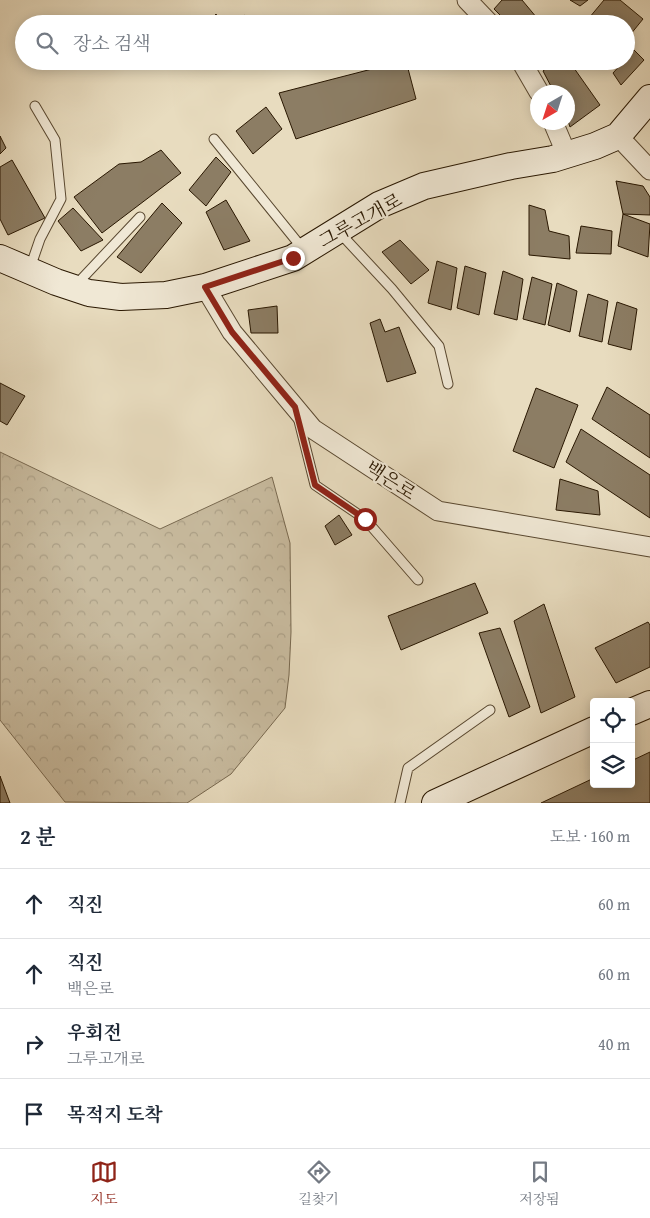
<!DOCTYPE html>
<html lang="ko">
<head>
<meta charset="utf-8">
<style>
	:root { --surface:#fff; --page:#f2f2f3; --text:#1f2937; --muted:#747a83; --line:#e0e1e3; --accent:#8f2418 }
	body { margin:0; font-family:"Gentium Book Plus","Noto Serif KR",serif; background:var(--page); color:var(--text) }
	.controls { position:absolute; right:15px; bottom:15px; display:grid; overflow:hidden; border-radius:5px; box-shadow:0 2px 12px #0003 }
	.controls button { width:45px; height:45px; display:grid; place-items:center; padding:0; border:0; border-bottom:1px solid var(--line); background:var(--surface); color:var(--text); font:25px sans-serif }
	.compass { position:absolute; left:530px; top:85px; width:45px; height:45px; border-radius:50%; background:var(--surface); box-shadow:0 2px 12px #0003; rotate:219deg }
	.stop { position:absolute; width:15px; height:15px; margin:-11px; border:4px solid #8f2418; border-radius:50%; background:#fff }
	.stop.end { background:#8f2418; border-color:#fff; box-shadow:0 1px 5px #0008 }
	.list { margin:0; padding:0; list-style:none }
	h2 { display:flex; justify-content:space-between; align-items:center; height:65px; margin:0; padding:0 20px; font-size:21px }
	h2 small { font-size:16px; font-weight:400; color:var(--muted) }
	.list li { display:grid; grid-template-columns:32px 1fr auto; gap:15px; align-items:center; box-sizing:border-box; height:70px; padding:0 20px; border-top:1px solid var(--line) }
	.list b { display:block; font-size:19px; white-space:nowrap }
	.list p { margin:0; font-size:16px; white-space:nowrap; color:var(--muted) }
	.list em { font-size:16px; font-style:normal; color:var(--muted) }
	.icon { flex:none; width:28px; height:28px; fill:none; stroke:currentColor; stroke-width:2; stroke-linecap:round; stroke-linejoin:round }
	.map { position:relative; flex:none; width:650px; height:803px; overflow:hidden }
	.search { position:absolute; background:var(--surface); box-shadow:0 2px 12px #0003; left:15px; right:15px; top:15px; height:55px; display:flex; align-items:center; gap:12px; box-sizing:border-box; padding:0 18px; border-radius:28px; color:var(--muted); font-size:19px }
	.sheet { height:345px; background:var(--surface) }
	nav { display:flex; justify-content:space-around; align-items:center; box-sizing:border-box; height:70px; border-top:1px solid var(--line); background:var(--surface); font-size:14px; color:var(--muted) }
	nav a { display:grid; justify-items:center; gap:2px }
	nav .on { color:var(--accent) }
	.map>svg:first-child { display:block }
	.forest { fill:url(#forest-crowns); stroke:#786950 }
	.building { fill:#8c7d64; stroke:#291701 }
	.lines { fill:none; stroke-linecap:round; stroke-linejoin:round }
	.lane-casing { stroke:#594830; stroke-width:11 }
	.street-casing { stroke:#594830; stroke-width:21 }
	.secondary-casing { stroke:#291701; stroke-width:28 }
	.lane { stroke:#f0e8d5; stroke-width:9 }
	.street { stroke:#f0e8d5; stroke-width:19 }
	.secondary { stroke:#f0e8d5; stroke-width:26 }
	.route { stroke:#8f2418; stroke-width:6 }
	.labels { text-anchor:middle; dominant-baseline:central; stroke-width:4.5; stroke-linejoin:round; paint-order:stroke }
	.street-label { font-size:19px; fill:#291701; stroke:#f0e8d5 }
</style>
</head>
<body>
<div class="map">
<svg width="650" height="803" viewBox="0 0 650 803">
	<defs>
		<pattern id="forest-crowns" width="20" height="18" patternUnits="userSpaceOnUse" patternTransform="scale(1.25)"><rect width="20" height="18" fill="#c8bb9f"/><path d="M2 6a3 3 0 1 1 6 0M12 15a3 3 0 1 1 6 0" fill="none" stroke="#aca087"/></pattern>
	</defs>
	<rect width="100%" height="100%" fill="#e8dcbf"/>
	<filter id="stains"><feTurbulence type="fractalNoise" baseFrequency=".004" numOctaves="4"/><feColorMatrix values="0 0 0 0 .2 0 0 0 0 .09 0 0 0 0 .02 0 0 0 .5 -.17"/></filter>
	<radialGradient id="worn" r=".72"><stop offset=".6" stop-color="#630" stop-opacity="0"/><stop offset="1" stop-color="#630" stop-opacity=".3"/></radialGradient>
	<path class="forest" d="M0,452L160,529L272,477L290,543L291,632L289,675L285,708L231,774L187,803L65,802L0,720Z"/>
	<path class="building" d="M502,0H522L542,24H509L494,9Z
		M570,0H588L580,6Z
		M604,0H620L643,19L626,40V24H584Z
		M216,14L223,24H207Z
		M245,15L251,24H234Z
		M634,50L644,60L621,85L613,73L624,61H626V59Z
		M403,61H406L416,99L296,139L279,93Z
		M555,61H569L600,105L570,127L568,121V92H554L543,71Z
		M266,107L282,129L253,154L236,131Z
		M0,136L6,148L0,154Z
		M161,150L181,173L102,233L74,197L119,164L141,162Z
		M216,157L231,172L206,206L189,190Z
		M12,160L45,218L8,235L0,219V167Z
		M616,181L643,186L650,197V215L623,214Z
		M226,200L250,241L224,250L206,212Z
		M162,203L182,223L141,273L117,257Z
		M529,205L545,210L549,231L569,236L570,259L529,255Z
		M73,208L103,240L81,251L58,221Z
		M623,214L650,224L648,257L618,246Z
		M581,226L612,231L611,254L576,253Z
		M400,240L429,270L411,284L382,252Z
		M437,261L457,268L451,310L428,303Z
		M465,266L486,273L479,315L457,308Z
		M503,271L523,279L517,320L494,314Z
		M532,277L552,284L545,325L523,319Z
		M557,283L577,291L570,332L548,325Z
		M588,294L608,301L602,342L579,336Z
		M617,302L637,309L631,350L608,344Z
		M277,306L278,333H251L248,310Z
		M380,319L385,332L399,327L416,373L387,382L370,323Z
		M0,383L25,396L7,425L0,421Z
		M607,387L650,415V458L592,419Z
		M536,388L578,405L554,468L513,451Z
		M581,429L650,475V518L566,462Z
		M560,479L598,491L600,515L556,510Z
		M339,515L352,535L335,545L325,526Z
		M475,583L488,613L401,650L388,616Z
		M544,604L575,697L541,713L514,621Z
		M648,622L650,625V667L616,683L595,648Z
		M500,628L530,707L509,717L479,633Z
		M650,752V803H541L594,778V784H631V761Z
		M0,776L10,803H0Z"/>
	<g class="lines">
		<defs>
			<path id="lane" d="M214,139L303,249
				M339,232L392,289L439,346L448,384
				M30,268L40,239L61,199L55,140L35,106
				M75,286L140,217
				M298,417L315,485L365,519L418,580
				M400,803L408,768L490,710"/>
			<path id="street" d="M467,0L490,24
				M521,61L539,92
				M553,122L567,155
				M618,136L650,170
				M205,287L232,332L313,429L438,511L650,547"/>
			<path id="secondary" d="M0,258L56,282L89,293L121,297L166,295L205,287L293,258L379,205L424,186L511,166L553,159L595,146L618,136L650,98
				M631,712L650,704
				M435,803L594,730"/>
		</defs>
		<use href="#lane" class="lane-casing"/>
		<use href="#street" class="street-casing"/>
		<use href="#secondary" class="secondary-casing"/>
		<use href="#lane" class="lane"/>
		<use href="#street" class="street"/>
		<use href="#secondary" class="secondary"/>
	</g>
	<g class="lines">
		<path class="route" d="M293,258L205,287L232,332L295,407L315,485L365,519"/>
	</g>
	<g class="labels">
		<g class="street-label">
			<text transform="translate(360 220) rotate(-29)">그루고개로</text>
			<text transform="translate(391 480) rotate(33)">백은로</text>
		</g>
	</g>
	<rect width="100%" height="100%" filter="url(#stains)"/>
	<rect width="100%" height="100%" fill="url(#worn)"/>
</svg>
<div class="controls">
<button><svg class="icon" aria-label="locate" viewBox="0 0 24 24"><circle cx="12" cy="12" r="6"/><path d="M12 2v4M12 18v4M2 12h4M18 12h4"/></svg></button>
<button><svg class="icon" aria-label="layers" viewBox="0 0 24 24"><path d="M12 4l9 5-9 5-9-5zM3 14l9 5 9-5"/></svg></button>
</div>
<svg class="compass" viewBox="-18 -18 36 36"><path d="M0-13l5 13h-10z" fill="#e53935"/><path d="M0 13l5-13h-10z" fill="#747a83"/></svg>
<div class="stop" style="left:365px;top:519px"></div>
<div class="stop end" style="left:293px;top:258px"></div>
<div class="search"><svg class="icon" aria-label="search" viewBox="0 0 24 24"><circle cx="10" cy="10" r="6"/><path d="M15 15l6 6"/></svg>장소 검색</div>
</div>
<section class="sheet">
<h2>2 분<small>도보 · 160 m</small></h2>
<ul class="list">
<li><svg class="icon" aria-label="ahead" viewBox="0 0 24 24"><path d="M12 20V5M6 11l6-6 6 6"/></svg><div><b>직진</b></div><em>60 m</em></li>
<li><svg class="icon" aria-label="ahead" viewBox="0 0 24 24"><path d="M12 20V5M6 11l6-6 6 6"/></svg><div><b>직진</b><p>백은로</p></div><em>60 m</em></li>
<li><svg class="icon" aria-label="right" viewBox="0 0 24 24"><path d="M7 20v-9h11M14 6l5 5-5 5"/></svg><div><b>우회전</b><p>그루고개로</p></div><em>40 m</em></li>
<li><svg class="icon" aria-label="arrive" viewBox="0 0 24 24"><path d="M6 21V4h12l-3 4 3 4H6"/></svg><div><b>목적지 도착</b></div></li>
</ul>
</section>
<nav>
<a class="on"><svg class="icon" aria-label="map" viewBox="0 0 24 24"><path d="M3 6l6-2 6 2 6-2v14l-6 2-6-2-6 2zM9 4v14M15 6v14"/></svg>지도</a>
<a><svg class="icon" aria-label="directions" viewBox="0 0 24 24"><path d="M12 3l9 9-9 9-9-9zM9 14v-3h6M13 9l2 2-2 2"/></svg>길찾기</a>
<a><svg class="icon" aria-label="saved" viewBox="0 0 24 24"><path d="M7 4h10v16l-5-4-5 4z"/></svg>저장됨</a>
</nav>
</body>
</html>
